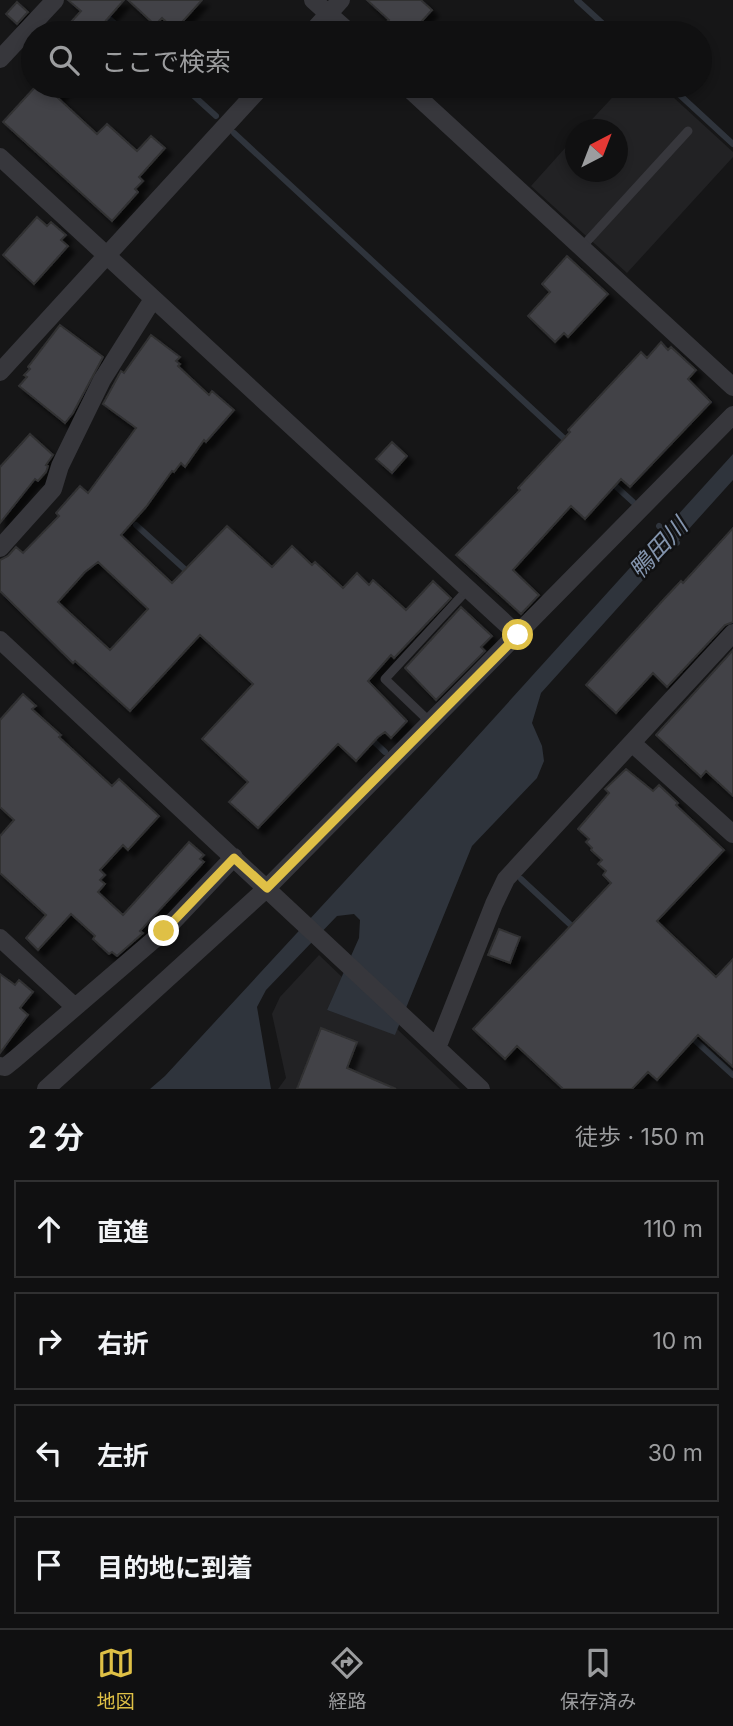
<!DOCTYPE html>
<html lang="ja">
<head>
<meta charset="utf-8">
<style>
	:root { --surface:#101011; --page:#19191a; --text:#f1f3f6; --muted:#9c9d9f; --line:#303031; --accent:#dfc046 }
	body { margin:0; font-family:Inter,"Noto Sans JP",sans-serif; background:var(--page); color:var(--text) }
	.compass { position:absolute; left:565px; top:119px; width:63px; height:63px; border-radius:50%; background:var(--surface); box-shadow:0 4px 10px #0003; rotate:42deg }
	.stop { position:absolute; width:21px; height:21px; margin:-16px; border:5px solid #dfc046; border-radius:50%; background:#fff }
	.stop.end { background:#dfc046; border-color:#fff; box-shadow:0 2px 7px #0008 }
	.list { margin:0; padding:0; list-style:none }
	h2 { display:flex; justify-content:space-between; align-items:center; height:91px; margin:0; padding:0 28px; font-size:30px }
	h2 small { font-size:23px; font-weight:400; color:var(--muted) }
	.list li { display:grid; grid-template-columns:46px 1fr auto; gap:21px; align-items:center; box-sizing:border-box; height:98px; margin:0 14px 14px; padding:0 14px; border:2px solid var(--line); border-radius:0px }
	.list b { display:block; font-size:26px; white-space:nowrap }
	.list em { font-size:23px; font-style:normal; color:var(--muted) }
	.icon { flex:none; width:38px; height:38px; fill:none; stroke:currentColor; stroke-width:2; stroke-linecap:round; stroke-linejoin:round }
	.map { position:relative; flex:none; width:733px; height:1089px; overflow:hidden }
	.search { position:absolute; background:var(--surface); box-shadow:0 4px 10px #0003; left:21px; right:21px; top:21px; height:77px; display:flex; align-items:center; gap:18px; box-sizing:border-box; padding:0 24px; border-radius:38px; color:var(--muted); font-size:26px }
	.sheet { height:539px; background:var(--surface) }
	nav { display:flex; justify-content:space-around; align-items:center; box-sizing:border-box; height:98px; border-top:2px solid var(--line); background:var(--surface); font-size:19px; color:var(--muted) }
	nav a { display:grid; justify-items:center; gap:4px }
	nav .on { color:var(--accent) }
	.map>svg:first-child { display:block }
	.built { fill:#222224 }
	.water { fill:#2f343c }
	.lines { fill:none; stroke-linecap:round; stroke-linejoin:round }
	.stream { stroke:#2f343c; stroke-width:6 }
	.building { fill:#434347; stroke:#303033; stroke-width:2; fill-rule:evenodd; filter:url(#shadow) }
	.lane { stroke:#37373c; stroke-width:9 }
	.street { stroke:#37373c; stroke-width:18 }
	.route { stroke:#dfc046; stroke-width:9 }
	.labels { text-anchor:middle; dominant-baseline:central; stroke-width:5; stroke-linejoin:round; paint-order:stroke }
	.water-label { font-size:24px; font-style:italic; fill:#8394ad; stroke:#111112 }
</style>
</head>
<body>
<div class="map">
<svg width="733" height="1089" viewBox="0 0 733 1089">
	<defs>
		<filter id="shadow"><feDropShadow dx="6" dy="6" stdDeviation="2" flood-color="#0009"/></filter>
	</defs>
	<rect width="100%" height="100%" fill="#161617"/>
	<path class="built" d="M623,86H661L733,152V157L627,273L531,186L575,137L576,172H618V130L583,129Z
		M319,955L342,977L327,1010L395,1034L397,1029L460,1089H278L286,1078L272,1014L280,997Z"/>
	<path class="water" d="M733,454V480L541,693L532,723L542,746L544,761L537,778L472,846L395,1035L327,1010L359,938L360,920L354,914L337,916L266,990L257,1007L271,1089H150L165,1076L428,791Z"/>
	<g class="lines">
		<path class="stream" d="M577,0L613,33
			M103,13L125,33
			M183,86L216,116
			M670,86L733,144
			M234,133L569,443
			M610,481L633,502
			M136,525L189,573
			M659,526L677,543
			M368,736L385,752
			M521,879L575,929
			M688,1034L733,1075"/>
	</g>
	<path class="building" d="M68,0H124L103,24L113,33H61L81,11Z
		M128,0H202L175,30L162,18L155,25Z
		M367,0H421L432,10L411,33H392L384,25L389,20Z
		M17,2L28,12L17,24L6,14Z
		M36,86H67L57,97L97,134L107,124L137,151L151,136L165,148L139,177L143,181L135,189L138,192L112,221L3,122Z
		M37,217L47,226L51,222L66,235L61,240L68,246L34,284L3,255Z
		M567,256L608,294L568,337L564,333L555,342L528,316L550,292L542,284Z
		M60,325L103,357L73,413L65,423L19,386L27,377L24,375L30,369L28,367Z
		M151,335L180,357L176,361L180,364L178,366L209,395L212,391L234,410L206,442L204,440L185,467L181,463L174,472L172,471L146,507L121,535L172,583L227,526L272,567L292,546L312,565L315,562L343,588L357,573L369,585L373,580L406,610L433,581L451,598L394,658L391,655L368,681L407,721L391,738L385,732L378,737L356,761L338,744L258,828L229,802L248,782L202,739L253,684L200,635L130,711L75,661L73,663L0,591V560L8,556L16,547L23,553L59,516L56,513L80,486L88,493L136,428L103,404L121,371L124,373ZM98,562L148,609L110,650L58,602L85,572Z
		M661,342L668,350L671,347L696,370L688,379L711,402L630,487L621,479L585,519L571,506L513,570L539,595L521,614L456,555L520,490L518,488L570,432L568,430L641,352L647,358Z
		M30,434L53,455L46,465L48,466L46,472L38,481L35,479L0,523V467Z
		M392,442L407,456L392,473L376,459Z
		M733,528V622L725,625L667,687L653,673L616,713L586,685L665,598L681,581L683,583Z
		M461,607L492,636L481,647L485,651L436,700L405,668Z
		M733,650V796L706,771L701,777L656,735Z
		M23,694L36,706L32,709L61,735L59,737L112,786L119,779L159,816L128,850L123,845L100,870L105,875L100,880L105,884L98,892L123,915L189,842L204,855L200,859L204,862L140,931L143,933L117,956L112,952L109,954L93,939L95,936L71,914L38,950L26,938L46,915L0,873V836L14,820L0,807V720Z
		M626,769L653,791L659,785L678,803L676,805L724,850L657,921L716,977L733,959V1067L698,1035L657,1080L648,1072L632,1089H563L517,1046L505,1059L473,1029L611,883L603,875L606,871L598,864L602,860L591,850L592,848L586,842L589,839L578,829L609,793L605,789Z
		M499,929L520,937L510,963L488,955Z
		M0,974L15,985L19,980L33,992L20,1008L28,1015L0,1053Z
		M321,1028L357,1042L347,1068L396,1089H297Z"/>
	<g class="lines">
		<path class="lane" d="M581,248L688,131
			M431,723L385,679L468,589"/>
		<path class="street" d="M313,0L350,33
			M311,33L341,0
			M0,59L55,0
			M406,86L733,387
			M0,157L518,635
			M0,372L262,86
			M0,548L53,489L60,466L102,380L153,299
			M0,640L481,1089
			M632,743L733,834
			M0,938L75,1007
			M437,1048L494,904L506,879L733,633
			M0,1066L5,1067L15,1059L164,931L234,857
			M46,1089L267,888L733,415"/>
	</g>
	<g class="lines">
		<path class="route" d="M164,931L234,858L267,888L518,635"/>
	</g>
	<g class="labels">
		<g class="water-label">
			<text transform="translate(658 548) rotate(-47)">鴨田川</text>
		</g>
	</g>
</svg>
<svg class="compass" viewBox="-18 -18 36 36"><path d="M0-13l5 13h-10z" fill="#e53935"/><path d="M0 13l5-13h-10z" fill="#9c9d9f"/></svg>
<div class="stop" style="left:518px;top:635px"></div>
<div class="stop end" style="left:164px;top:931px"></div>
<div class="search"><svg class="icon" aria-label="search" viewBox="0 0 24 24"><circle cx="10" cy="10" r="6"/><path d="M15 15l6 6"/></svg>ここで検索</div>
</div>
<section class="sheet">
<h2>2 分<small>徒歩 · 150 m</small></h2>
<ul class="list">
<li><svg class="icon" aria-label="ahead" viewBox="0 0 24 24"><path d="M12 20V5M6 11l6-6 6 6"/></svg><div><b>直進</b></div><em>110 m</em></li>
<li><svg class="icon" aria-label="right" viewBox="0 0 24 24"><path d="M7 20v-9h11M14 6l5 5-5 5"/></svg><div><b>右折</b></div><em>10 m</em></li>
<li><svg class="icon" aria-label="left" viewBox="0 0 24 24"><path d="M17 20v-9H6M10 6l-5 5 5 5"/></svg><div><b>左折</b></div><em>30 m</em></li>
<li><svg class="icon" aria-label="arrive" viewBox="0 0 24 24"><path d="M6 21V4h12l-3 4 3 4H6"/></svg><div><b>目的地に到着</b></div></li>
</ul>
</section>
<nav>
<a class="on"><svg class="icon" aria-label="map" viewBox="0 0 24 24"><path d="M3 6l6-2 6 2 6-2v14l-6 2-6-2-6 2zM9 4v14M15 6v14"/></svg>地図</a>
<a><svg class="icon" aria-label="directions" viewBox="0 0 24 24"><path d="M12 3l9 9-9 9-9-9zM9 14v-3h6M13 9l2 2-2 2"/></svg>経路</a>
<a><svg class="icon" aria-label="saved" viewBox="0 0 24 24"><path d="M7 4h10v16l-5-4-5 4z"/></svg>保存済み</a>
</nav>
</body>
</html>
